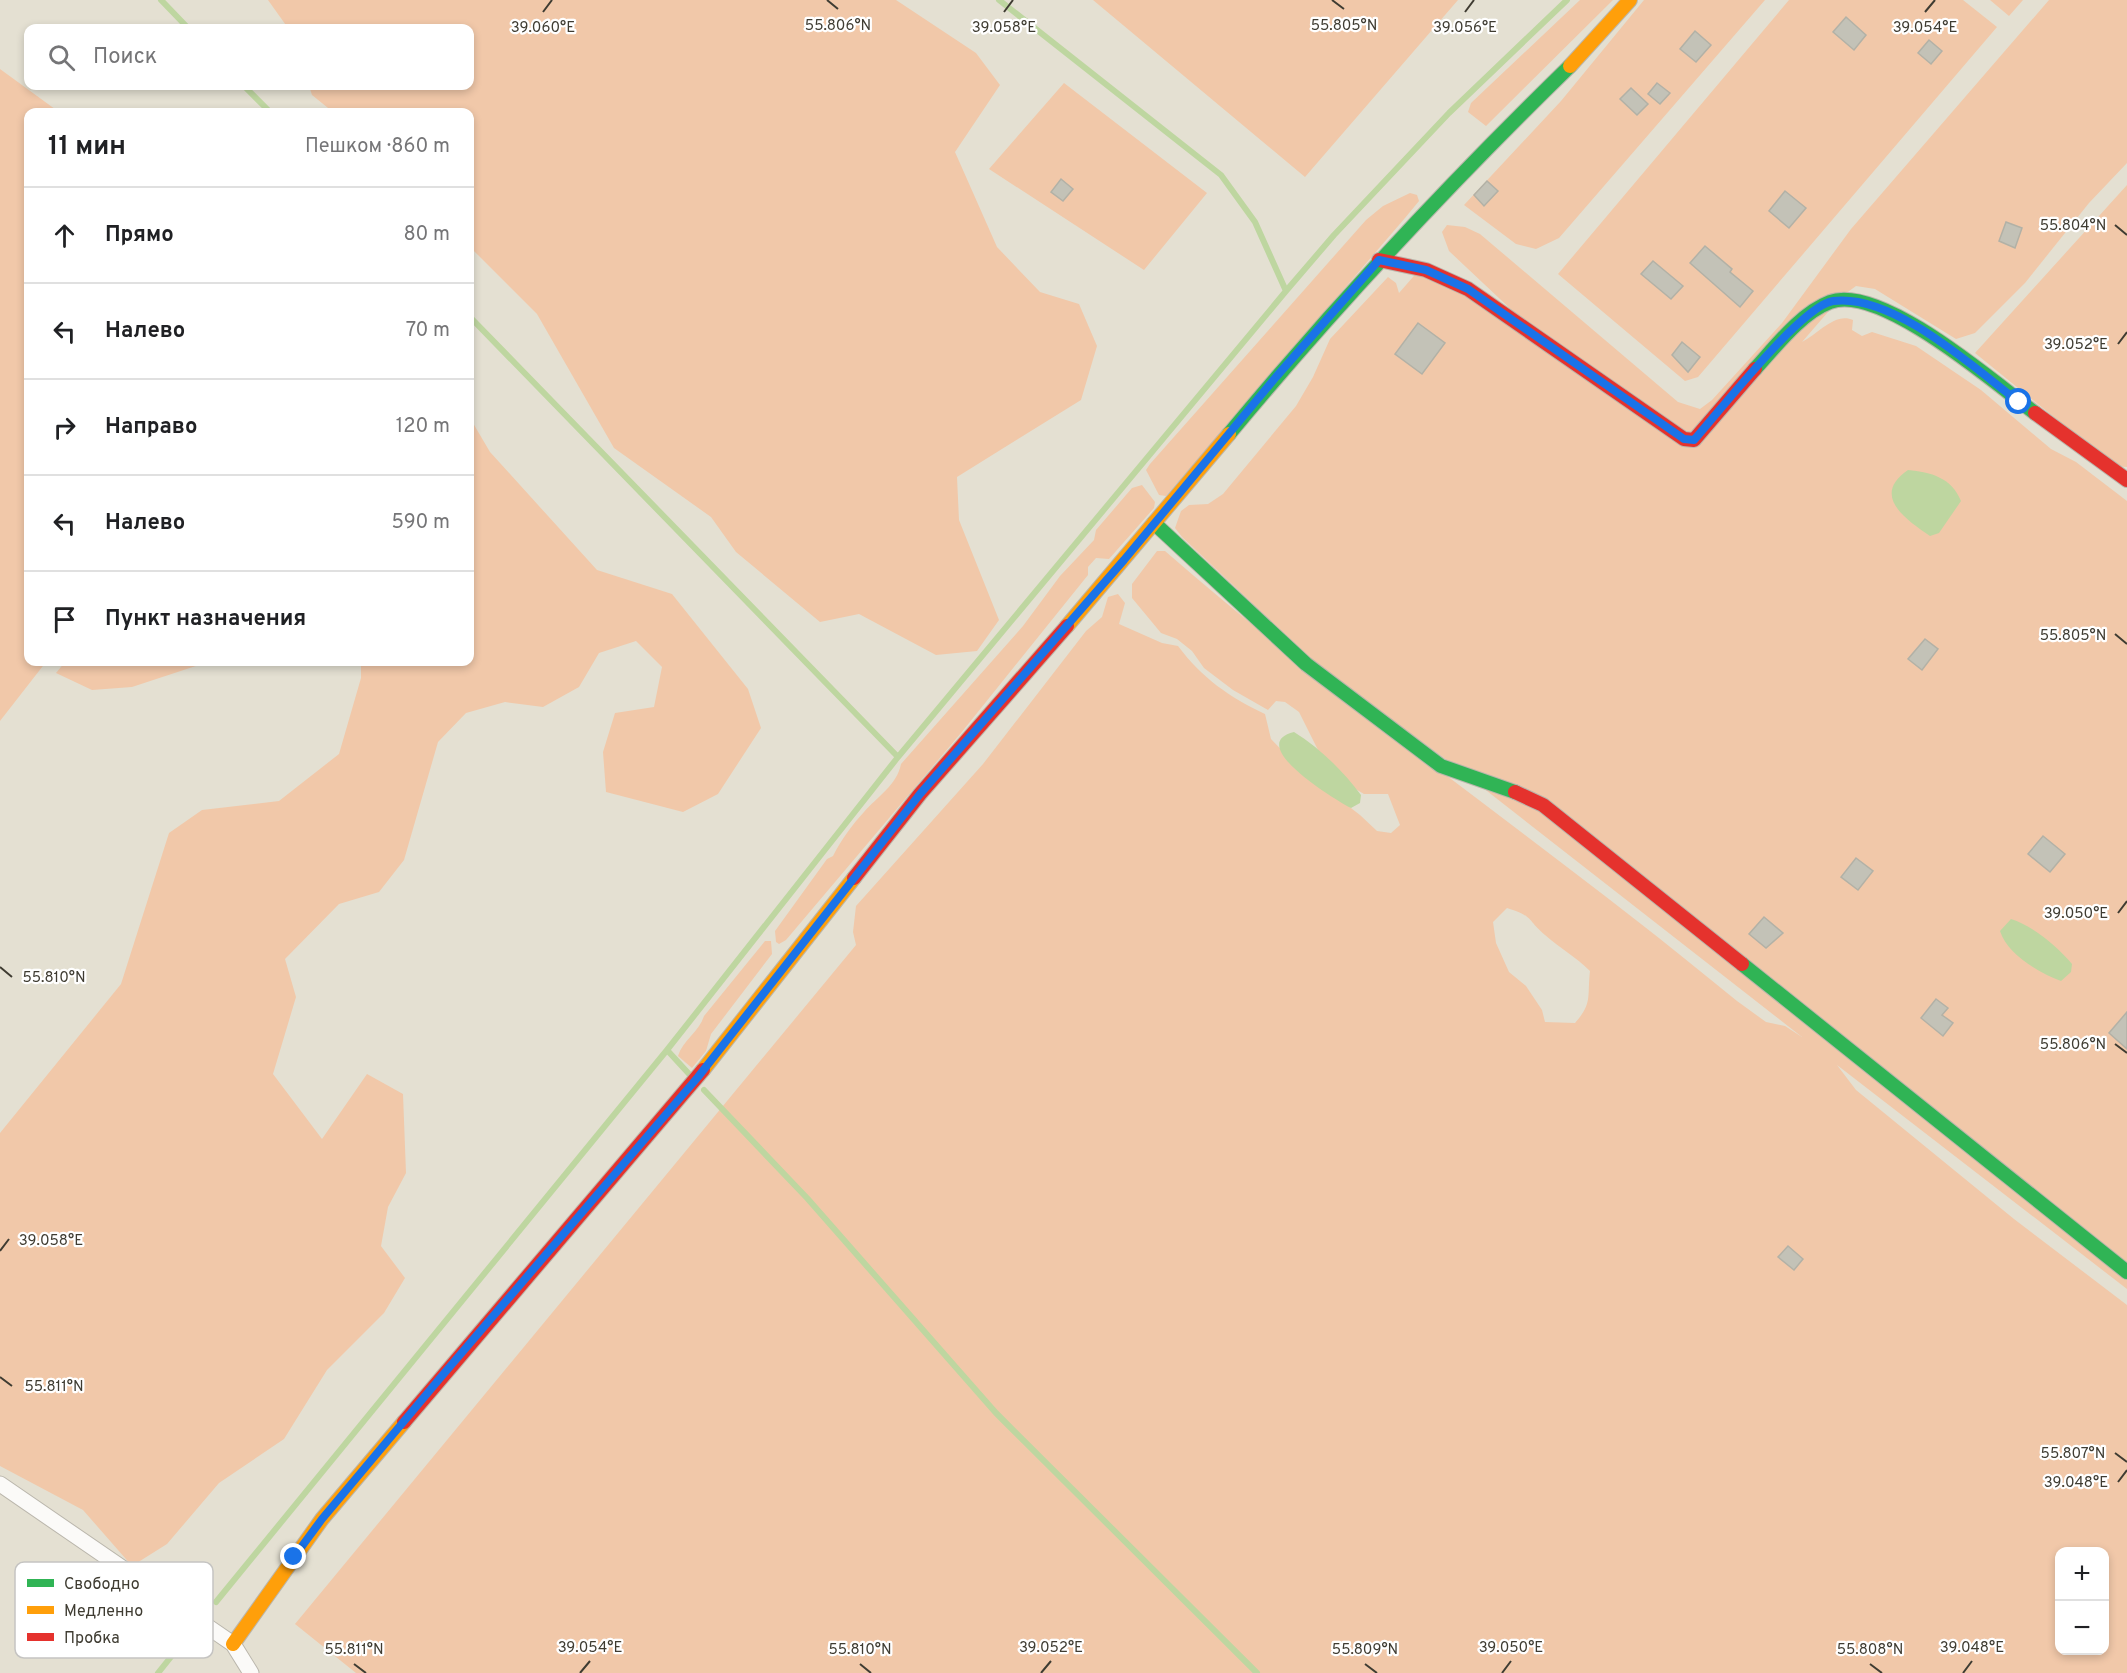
<!DOCTYPE html>
<html lang="ru">
<head>
<meta charset="utf-8">
<style>
	:root { --surface:#fff; --page:#f6f6f6; --text:#202124; --muted:#757577; --line:#e0e0e0 }
	body { margin:0; font-family:Overpass,sans-serif; background:var(--page); color:var(--text) }
	.controls { position:absolute; right:18px; bottom:18px; display:grid; overflow:hidden; border-radius:12px; box-shadow:0 3px 9px #0003 }
	.controls button { width:54px; height:54px; display:grid; place-items:center; padding:0; border:0; border-bottom:2px solid var(--line); background:var(--surface); color:var(--text); font:30px sans-serif }
	.stop { position:absolute; width:18px; height:18px; margin:-14px; border:4px solid #1a73e8; border-radius:50%; background:#fff }
	.stop.end { background:#1a73e8; border-color:#fff; box-shadow:0 2px 6px #0008 }
	.list { margin:0; padding:0; list-style:none }
	h2 { display:flex; justify-content:space-between; align-items:center; height:78px; margin:0; padding:0 24px; font-size:26px }
	h2 small { font-size:20px; font-weight:400; color:var(--muted) }
	.list li { display:grid; grid-template-columns:39px 1fr auto; gap:18px; align-items:center; box-sizing:border-box; height:96px; padding:0 24px; border-top:2px solid var(--line) }
	.list b { display:block; font-size:22px; white-space:nowrap }
	.list em { font-size:20px; font-style:normal; color:var(--muted) }
	.icon { flex:none; width:33px; height:33px; fill:none; stroke:currentColor; stroke-width:2; stroke-linecap:round; stroke-linejoin:round }
	.map { position:relative; flex:none; width:2127px; height:1673px; overflow:hidden }
	.search { position:absolute; background:var(--surface); box-shadow:0 3px 9px #0003; left:24px; top:24px; width:450px; height:66px; display:flex; align-items:center; gap:15px; box-sizing:border-box; padding:0 21px; border-radius:12px; color:var(--muted); font-size:22px }
	.panel { position:absolute; background:var(--surface); box-shadow:0 3px 9px #0003; left:24px; top:108px; width:450px; height:558px; border-radius:12px }
	.map>svg:first-child { display:block }
	.green { fill:#f1c8a9; fill-rule:evenodd }
	.water { fill:#bed6a0 }
	.lines { fill:none; stroke-linecap:round; stroke-linejoin:round }
	.stream { stroke:#bed6a0; stroke-width:6 }
	.building { fill:#c3c2b7; stroke:#b2b1a6; stroke-width:1.5 }
	.street-casing { stroke:#bab6ac; stroke-width:17 }
	.fast-casing { stroke:#bab6ac; stroke-width:16 }
	.slow-casing { stroke:#bab6ac; stroke-width:16 }
	.jam-casing { stroke:#bab6ac; stroke-width:16 }
	.street { stroke:#fbfaf8; stroke-width:15 }
	.fast { stroke:#30b455; stroke-width:14 }
	.slow { stroke:#ff9f0a; stroke-width:14 }
	.jam { stroke:#e5322d; stroke-width:14 }
	.route { stroke:#1a73e8; stroke-width:8 }
	.ticks { fill:none; stroke:#3f3c32; stroke-width:2 }
	.key { fill:#fff; stroke:#c5c4c2; stroke-width:1.5 }
	.key-label { font-size:16px; fill:#3f3c32 }
	.ticks-label { font-size:15px; text-anchor:middle; fill:#3f3c32; stroke:#fff; stroke-width:4.5; stroke-linejoin:round; paint-order:stroke }
</style>
</head>
<body>
<div class="map">
<svg width="2127" height="1673" viewBox="0 0 2127 1673">
	<rect width="100%" height="100%" fill="#e4e0d2"/>
	<path class="green" d="M268,0H896L976,53L1000,85L955,152L997,247L1040,292L1079,304L1097,346L1081,400L957,477L959,520L999,620L977,651L936,655L859,614L820,622L736,552L711,517L614,448L537,314L470,247V112H333L312,95L309,86H470V28H288Z
		M1093,0H1458L1305,177Z
		M1580,0H1613L1486,126L1468,112L1471,103Z
		M1644,0H1765L1559,238L1536,249L1516,244L1464,205L1561,101Z
		M1789,0H1963L1997,27L1698,377L1685,381L1558,274Z
		M1990,0H2023L2009,16Z
		M2049,0H2127V163L2089,203L2025,283L1975,333L1956,339L1875,289L1856,286L1841,297L1802,342C1818,334 1835,312 1853,320L1852,330L1862,336L1872,332L1916,346L1981,390L2051,449L2076,462L2127,501V1289L1837,1065L1856,1090L2014,1219L2127,1305V1673H356L295,1624L856,945L853,932L856,906L983,764L1086,631L1102,617L1108,597L1118,594L1125,603L1119,624L1162,643L1178,646C1202,678 1229,697 1265,714L1271,739L1300,769L1360,815L1377,831L1391,833L1400,825L1388,794H1364L1352,787L1321,756L1299,712L1285,702L1276,701L1268,710L1233,690L1204,668L1192,651L1177,639L1161,633L1132,598V584L1157,551H1165C1348,711 1550,846 1737,1001L1766,1022L1785,1026L1802,1037L1455,766L1320,667L1182,537L1175,528L1181,511L1189,505L1208,504L1223,494L1296,406L1313,377L1330,339L1388,277L1396,283L1399,293L1420,269L1549,345L1449,251L1442,232L1447,225L1465,227L1480,234L1678,402L1700,409L1712,400L1782,323L1851,229ZM1507,908C1535,917 1526,919 1545,935C1560,948 1576,957 1590,971C1587,996 1593,1003 1575,1023L1545,1022L1542,1010L1526,986L1509,972L1496,943L1493,922ZM2060,1552H2104V1650H2060Z
		M0,69L59,112H28V662H46L0,721Z
		M1064,83L1207,193L1144,270L989,169Z
		M2127,185V467L2114,466L1975,353Z
		M1410,193L1417,195L1419,201L1405,218L1166,496L1159,495L1146,470L1150,464L1366,220L1383,206Z
		M470,418L490,452L597,570L672,594L748,689L761,728L718,794L683,812L606,792L603,752L615,713L654,707L662,667L636,641L599,653L579,687L543,707L505,702L466,713L438,742L404,860L379,892L339,904L285,959L296,997L273,1074L322,1139L367,1074L403,1094L406,1173L388,1207L381,1246L405,1278L384,1313L327,1370L284,1439L219,1483L167,1544L132,1566L83,1510L0,1466V1133L121,984L169,833L202,810L279,801L339,754L361,678V662H470Z
		M1142,485L1155,502L1154,508L1109,559L1096,558L1088,567V575L961,733L786,940L779,944L776,942L775,931L827,859L833,856C841,840 852,825 864,812C877,797 897,785 901,764L1023,626L1060,576L1094,540L1096,530L1132,488Z
		M65,662H208L132,687L92,690L56,673Z
		M765,941H771L772,954L711,1034L706,1051L692,1068L678,1056C683,1040 699,1032 704,1016Z"/>
	<path class="water" d="M1908,470C1931,472 1952,478 1961,501L1939,533L1930,536C1907,520 1870,496 1908,470Z
		M1294,732C1320,748 1343,771 1361,795L1360,803L1351,808C1335,800 1244,744 1294,732Z
		M2011,919C2033,926 2057,946 2072,964L2071,972L2061,981C2039,973 2007,954 2000,931Z"/>
	<g class="lines">
		<path class="stream" d="M161,0L188,28
			M999,0L1221,175L1255,222L1286,291
			M244,86L270,112
			M470,317L898,757
			M667,1050L690,1075
			M704,1090L807,1198L996,1413L1257,1673
			M216,1602L667,1050L898,757L1286,291L1334,235L1449,113L1567,0
			M158,1673L190,1633"/>
	</g>
	<path class="building" d="M1846,17L1866,35L1854,50L1833,32Z
		M1695,31L1711,45L1696,62L1680,49Z
		M1929,40L1942,51L1931,64L1918,53Z
		M1657,83L1670,93L1660,104L1648,94Z
		M1631,88L1648,104L1637,115L1620,99Z
		M1061,179L1073,189L1063,201L1051,192Z
		M1487,181L1498,191L1484,206L1474,195Z
		M1785,191L1806,208L1789,228L1769,211Z
		M2006,222L2022,228L2015,248L1999,241Z
		M1705,246L1732,269L1730,272L1753,291L1740,307L1690,263Z
		M1653,261L1683,286L1671,299L1641,274Z
		M1418,323L1445,343L1422,374L1395,354Z
		M1682,342L1700,357L1688,372L1672,355Z
		M1925,639L1938,649L1922,670L1908,659Z
		M2043,836L2065,854L2050,872L2028,854Z
		M1856,858L1873,871L1858,890L1841,877Z
		M1764,917L1783,933L1766,948L1749,934Z
		M1936,999L1948,1008L1942,1015L1953,1023L1943,1036L1921,1018Z
		M2127,1012V1049L2109,1033Z
		M1788,1246L1803,1259L1794,1270L1778,1257Z"/>
	<g class="lines">
		<defs>
			<path id="street" d="M0,1484L233,1644L251,1673"/>
			<path id="fast" d="M1755,369C1776,346 1801,313 1830,302C1880,283 1995,383 2035,413
				M1229,434C1336,305 1450,183 1570,66
				M1154,523L1306,664L1441,766L1515,792
				M1742,964L2127,1272"/>
			<path id="slow" d="M1570,66L1630,0
				M1067,626L1229,434
				M703,1070L854,878
				M233,1644L322,1519L404,1422"/>
			<path id="jam" d="M1379,260L1426,270L1468,289L1684,439L1694,440L1755,369
				M2035,413L2127,480
				M1515,792L1543,805L1742,964
				M854,878L920,794L1067,626
				M404,1422L703,1070"/>
		</defs>
		<use href="#street" class="street-casing"/>
		<use href="#fast" class="fast-casing"/>
		<use href="#slow" class="slow-casing"/>
		<use href="#jam" class="jam-casing"/>
		<use href="#street" class="street"/>
		<use href="#fast" class="fast"/>
		<use href="#slow" class="slow"/>
		<use href="#jam" class="jam"/>
	</g>
	<g class="lines">
		<path class="route" d="M294,1557L322,1519L441,1377L698,1077L920,794L1124,560L1276,377L1379,260L1426,270L1468,289L1684,439L1694,440C1719,412 1801,306 1833,301C1893,293 1973,367 2019,402"/>
	</g>
	<path class="ticks" d="M827,0L838,9M1332,0L1344,9M543,12L552,0M1004,12L1013,0M1465,12L1474,0M1925,12L1935,0M2115,225L2127,235M2118,344L2127,332M2115,634L2127,644M2118,913L2127,901M0,967L12,977M2115,1044L2127,1053M0,1251L9,1239M0,1377L12,1386M2115,1453L2127,1462M2118,1482L2127,1470M354,1664L366,1673M860,1664L871,1673M1365,1664L1377,1673M1870,1664L1882,1673M580,1673L590,1661M1041,1673L1051,1661M1502,1673L1511,1661M1963,1673L1972,1661"/>
	<rect x="15" y="1562" width="198" height="96" rx="9" class="key"/>
	<rect x="27" y="1579" width="27" height="8" fill="#30b455"/>
	<rect x="27" y="1606" width="27" height="8" fill="#ff9f0a"/>
	<rect x="27" y="1633" width="27" height="8" fill="#e5322d"/>
	<g class="key-label">
		<text x="64" y="1589">Свободно</text>
		<text x="64" y="1616">Медленно</text>
		<text x="64" y="1643">Пробка</text>
	</g>
	<g class="ticks-label">
		<text x="838" y="30">55.806°N</text>
		<text x="1344" y="30">55.805°N</text>
		<text x="543" y="32">39.060°E</text>
		<text x="1004" y="32">39.058°E</text>
		<text x="1465" y="32">39.056°E</text>
		<text x="1925" y="32">39.054°E</text>
		<text x="2073" y="230">55.804°N</text>
		<text x="2076" y="349">39.052°E</text>
		<text x="2073" y="640">55.805°N</text>
		<text x="2076" y="918">39.050°E</text>
		<text x="54" y="982">55.810°N</text>
		<text x="2073" y="1049">55.806°N</text>
		<text x="51" y="1245">39.058°E</text>
		<text x="54" y="1391">55.811°N</text>
		<text x="2073" y="1458">55.807°N</text>
		<text x="2076" y="1487">39.048°E</text>
		<text x="590" y="1652">39.054°E</text>
		<text x="1051" y="1652">39.052°E</text>
		<text x="1511" y="1652">39.050°E</text>
		<text x="1972" y="1652">39.048°E</text>
		<text x="354" y="1654">55.811°N</text>
		<text x="860" y="1654">55.810°N</text>
		<text x="1365" y="1654">55.809°N</text>
		<text x="1870" y="1654">55.808°N</text>
	</g>
</svg>
<div class="controls">
<button>+</button>
<button>−</button>
</div>
<div class="stop" style="left:2019px;top:402px"></div>
<div class="stop end" style="left:294px;top:1557px"></div>
<div class="search"><svg class="icon" aria-label="search" viewBox="0 0 24 24"><circle cx="10" cy="10" r="6"/><path d="M15 15l6 6"/></svg>Поиск</div>
<section class="panel">
<h2>11 мин<small>Пешком · 860 m</small></h2>
<ul class="list">
<li><svg class="icon" aria-label="ahead" viewBox="0 0 24 24"><path d="M12 20V5M6 11l6-6 6 6"/></svg><div><b>Прямо</b></div><em>80 m</em></li>
<li><svg class="icon" aria-label="left" viewBox="0 0 24 24"><path d="M17 20v-9H6M10 6l-5 5 5 5"/></svg><div><b>Налево</b></div><em>70 m</em></li>
<li><svg class="icon" aria-label="right" viewBox="0 0 24 24"><path d="M7 20v-9h11M14 6l5 5-5 5"/></svg><div><b>Направо</b></div><em>120 m</em></li>
<li><svg class="icon" aria-label="left" viewBox="0 0 24 24"><path d="M17 20v-9H6M10 6l-5 5 5 5"/></svg><div><b>Налево</b></div><em>590 m</em></li>
<li><svg class="icon" aria-label="arrive" viewBox="0 0 24 24"><path d="M6 21V4h12l-3 4 3 4H6"/></svg><div><b>Пункт назначения</b></div></li>
</ul>
</section>
</div>
</body>
</html>
